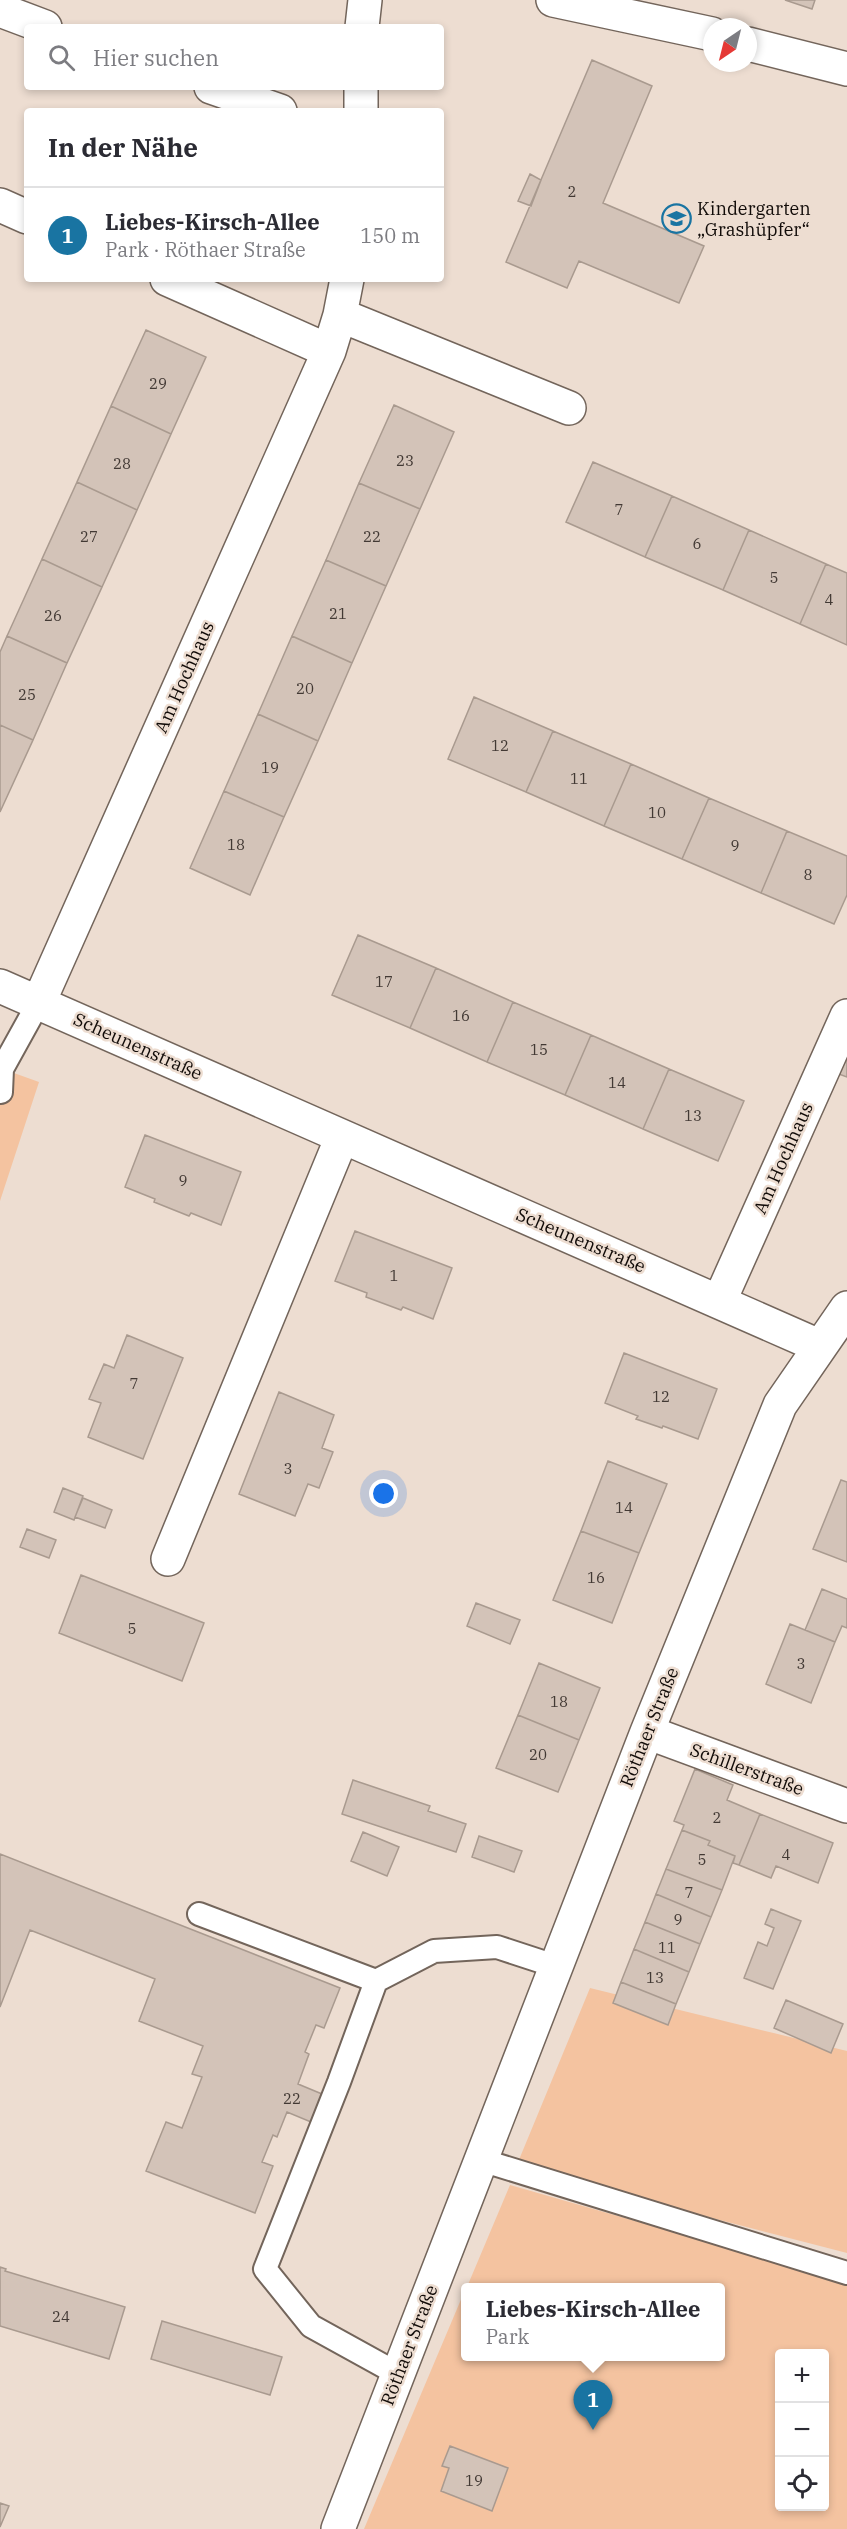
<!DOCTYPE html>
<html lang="de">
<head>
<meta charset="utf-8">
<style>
	:root { --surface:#fff; --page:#f2f2f3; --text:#2b2b33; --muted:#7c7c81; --line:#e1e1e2; --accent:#1974a2 }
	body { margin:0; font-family:"IBM Plex Serif",serif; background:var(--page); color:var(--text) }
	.controls { position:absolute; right:18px; bottom:18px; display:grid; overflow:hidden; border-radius:6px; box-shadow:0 3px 9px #0003 }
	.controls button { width:54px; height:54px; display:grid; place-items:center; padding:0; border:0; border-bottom:2px solid var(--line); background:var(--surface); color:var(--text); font:30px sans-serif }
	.compass { position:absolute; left:703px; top:18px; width:54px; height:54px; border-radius:50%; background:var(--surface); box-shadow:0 3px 9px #0003; rotate:215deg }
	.you { position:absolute; left:384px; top:1494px; width:21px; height:21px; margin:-15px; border:4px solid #fff; border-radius:50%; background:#1a73e8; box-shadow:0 0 0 9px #1a73e833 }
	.badge { display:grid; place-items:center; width:39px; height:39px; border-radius:50%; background:var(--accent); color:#fff; font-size:20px; font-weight:700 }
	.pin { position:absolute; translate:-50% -50px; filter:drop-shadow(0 2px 3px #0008) }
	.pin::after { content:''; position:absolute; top:32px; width:21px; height:18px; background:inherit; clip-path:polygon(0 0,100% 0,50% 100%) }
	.popup { position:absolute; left:461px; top:2283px; width:264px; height:78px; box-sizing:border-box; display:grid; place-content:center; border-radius:6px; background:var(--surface); filter:drop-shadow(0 2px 4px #0005); font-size:20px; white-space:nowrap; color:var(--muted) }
	.popup b { font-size:22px; color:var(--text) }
	.popup::after { content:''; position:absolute; left:50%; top:100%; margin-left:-12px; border:12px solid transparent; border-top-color:var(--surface) }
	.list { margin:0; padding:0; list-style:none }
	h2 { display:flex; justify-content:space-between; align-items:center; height:78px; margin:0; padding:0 24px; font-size:26px }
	h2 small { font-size:20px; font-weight:400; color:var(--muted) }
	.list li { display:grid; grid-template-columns:39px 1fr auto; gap:18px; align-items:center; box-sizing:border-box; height:96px; padding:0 24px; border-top:2px solid var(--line) }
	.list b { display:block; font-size:22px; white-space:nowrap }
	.list p { margin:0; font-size:20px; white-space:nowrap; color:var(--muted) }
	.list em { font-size:20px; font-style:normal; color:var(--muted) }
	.icon { flex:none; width:33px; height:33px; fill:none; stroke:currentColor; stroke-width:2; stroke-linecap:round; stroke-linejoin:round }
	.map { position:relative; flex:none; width:847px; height:2529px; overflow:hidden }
	.search { position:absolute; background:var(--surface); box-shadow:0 3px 9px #0003; left:24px; top:24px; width:420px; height:66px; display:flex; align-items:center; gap:15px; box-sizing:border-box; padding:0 21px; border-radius:6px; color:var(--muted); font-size:22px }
	.panel { position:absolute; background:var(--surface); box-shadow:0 3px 9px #0003; left:24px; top:108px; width:420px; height:174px; border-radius:6px }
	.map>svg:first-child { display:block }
	.green { fill:#f4c3a0; fill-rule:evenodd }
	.building { fill:#d3c3b8; stroke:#a99a8f; stroke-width:1.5 }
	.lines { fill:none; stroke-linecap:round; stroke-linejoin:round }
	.service-casing { stroke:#73655b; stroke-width:26 }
	.minor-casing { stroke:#73655b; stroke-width:36 }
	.service { stroke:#fff; stroke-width:22 }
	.minor { stroke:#fff; stroke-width:33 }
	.labels { text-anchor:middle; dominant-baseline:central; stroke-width:5; stroke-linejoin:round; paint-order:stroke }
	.number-label { font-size:15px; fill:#423934 }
	.poi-label { font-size:18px; fill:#110b08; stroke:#edddd1; text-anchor:start }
	.street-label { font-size:18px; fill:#110b08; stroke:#edddd1 }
</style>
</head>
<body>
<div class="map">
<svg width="847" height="2529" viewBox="0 0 847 2529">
	<rect width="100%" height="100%" fill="#edddd1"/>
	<path class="green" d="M0,1068L39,1082L0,1201Z
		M590,1988L847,2051V2253L516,2167Z
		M510,2185L847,2282V2529H364L465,2290L466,2356H720V2288L467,2287ZM780,2354H824V2506H780Z"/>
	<path class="building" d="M785,0H815L812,9Z
		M592,60L652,86L603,203L704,246L679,303L579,261L567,288L506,262Z
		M530,174L541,180L531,206L518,201Z
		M146,330L206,357L171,434L111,406Z
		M394,405L454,432L420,509L359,483Z
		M111,406L171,434L137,510L77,482Z
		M593,462L672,496L645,557L566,522Z
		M77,482L137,510L102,587L42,559Z
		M359,483L420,509L386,586L326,560Z
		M672,496L749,530L723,590L645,557Z
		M749,530L826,564L800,624L723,590Z
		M42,559L102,587L67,663L7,636Z
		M326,560L386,586L352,663L292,636Z
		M826,564L847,573V645L800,624Z
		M7,636L67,663L33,740L0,725V652Z
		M292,636L352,663L318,741L258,714Z
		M474,697L553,731L526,792L448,759Z
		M258,714L318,741L284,817L224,791Z
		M0,725L33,740L0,812Z
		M553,731L631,764L604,826L526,792Z
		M631,764L709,798L682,859L604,826Z
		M224,791L284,817L250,895L190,868Z
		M709,798L787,831L761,893L682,859Z
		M787,831L847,856V895L834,924L761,893Z
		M358,935L436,968L410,1028L332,995Z
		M436,968L513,1002L487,1062L410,1028Z
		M513,1002L591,1035L565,1095L487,1062Z
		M591,1035L669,1069L643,1129L565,1095Z
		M847,1048V1077L836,1073Z
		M669,1069L744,1101L718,1161L643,1129Z
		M145,1135L241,1172L221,1225L191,1213L189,1216L154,1202L155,1199L125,1187Z
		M355,1231L452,1268L433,1319L403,1307L401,1310L366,1297L367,1293L335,1281Z
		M127,1335L183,1358L143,1459L88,1437L101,1403L89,1399L104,1364L114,1368Z
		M624,1353L717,1389L698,1439L663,1426L662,1428L636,1419L638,1416L605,1403Z
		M279,1392L334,1415L322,1448L333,1452L319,1488L308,1484L295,1516L239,1494Z
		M608,1461L667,1484L639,1553L581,1531Z
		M841,1480L847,1482V1562L813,1549Z
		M63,1488L83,1496L74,1520L54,1512Z
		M83,1498L112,1510L105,1528L75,1517Z
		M27,1529L56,1540L49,1558L20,1547Z
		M581,1531L639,1553L612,1623L553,1600Z
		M81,1575L204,1623L182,1681L59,1633Z
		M822,1589L847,1599V1628L842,1626L835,1642L805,1630Z
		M476,1603L520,1620L510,1644L467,1626Z
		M790,1624L835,1642L811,1703L766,1684Z
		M539,1663L600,1688L579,1740L518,1715Z
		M518,1715L579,1740L558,1792L496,1768Z
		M695,1769L733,1785L727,1800L760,1814L739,1865L733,1863L735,1856L708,1845L710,1841L682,1830L684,1825L674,1821Z
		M353,1780L430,1806L428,1811L466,1824L456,1852L342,1814Z
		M760,1814L833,1843L818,1883L776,1866L771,1878L739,1865Z
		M682,1830L710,1841L708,1845L735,1856L722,1890L666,1869Z
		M363,1832L399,1847L387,1876L351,1861Z
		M479,1836L522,1851L514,1872L472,1857Z
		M0,1854L340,1988L324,2028L316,2025L305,2052L309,2054L298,2084L322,2094L311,2122L287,2112L277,2137L273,2135L262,2162L273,2166L255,2213L146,2171L166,2122L182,2128L202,2077L192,2074L203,2046L139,2021L155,1979L30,1930L0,2007Z
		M666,1869L722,1890L711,1917L656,1894Z
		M656,1894L711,1917L700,1944L645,1922Z
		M771,1909L801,1921L773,1989L744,1978L758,1942L767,1946L774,1928L765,1924Z
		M645,1922L700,1944L689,1972L634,1949Z
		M634,1949L689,1972L676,2004L621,1982Z
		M621,1982L676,2004L668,2025L613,2003Z
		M786,2000L843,2024L831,2053L774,2028Z
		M0,2267L6,2269L5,2271L125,2307L109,2359L0,2326Z
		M162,2321L282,2357L270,2395L151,2359Z
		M450,2446L508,2468L492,2511L441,2491L449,2468L442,2466Z
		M0,2503L9,2506L0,2527Z"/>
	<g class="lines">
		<defs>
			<path id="service" d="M1,1092L2,1069L39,1002
				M199,1914L376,1981
				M481,2160L847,2273
				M398,2374L311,2326L265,2269L339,2082L376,1981L434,1951L497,1947L555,1966"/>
			<path id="minor" d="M553,0L712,34
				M0,10L45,27
				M362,27L365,0
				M748,44L847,69
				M211,87L280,111
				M361,87V111
				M0,205L27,217
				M167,279L329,351
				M340,315L569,408
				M0,986L819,1346
				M39,1002L329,351L340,315L347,279
				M720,1300L847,1016
				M168,1559L342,1137
				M647,1732L847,1806
				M338,2529L647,1732L780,1405L847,1308"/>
		</defs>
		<use href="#service" class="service-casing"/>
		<use href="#minor" class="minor-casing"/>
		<use href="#service" class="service"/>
		<use href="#minor" class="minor"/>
	</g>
	<defs>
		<symbol id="school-ring" viewBox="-11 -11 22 22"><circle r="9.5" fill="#edddd1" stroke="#1974a2" stroke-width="1.5"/><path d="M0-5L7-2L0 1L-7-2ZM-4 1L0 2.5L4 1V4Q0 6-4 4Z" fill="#1974a2"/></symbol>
	</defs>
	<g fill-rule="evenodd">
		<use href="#school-ring" x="660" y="202" width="33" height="33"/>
	</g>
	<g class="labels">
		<g class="number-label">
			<text x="572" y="191">2</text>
			<text x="158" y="383">29</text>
			<text x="405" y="460">23</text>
			<text x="122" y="463">28</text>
			<text x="619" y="509">7</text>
			<text x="89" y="536">27</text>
			<text x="372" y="536">22</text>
			<text x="697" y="543">6</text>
			<text x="774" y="577">5</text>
			<text x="829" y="599">4</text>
			<text x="338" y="613">21</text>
			<text x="53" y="615">26</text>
			<text x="305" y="688">20</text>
			<text x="27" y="694">25</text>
			<text x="500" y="745">12</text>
			<text x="270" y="767">19</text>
			<text x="579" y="778">11</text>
			<text x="657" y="812">10</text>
			<text x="236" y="844">18</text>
			<text x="735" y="845">9</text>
			<text x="808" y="874">8</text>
			<text x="384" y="981">17</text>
			<text x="461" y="1015">16</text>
			<text x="539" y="1049">15</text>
			<text x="617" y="1082">14</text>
			<text x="693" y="1115">13</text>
			<text x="183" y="1180">9</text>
			<text x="394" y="1275">1</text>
			<text x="134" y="1383">7</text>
			<text x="661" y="1396">12</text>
			<text x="288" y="1468">3</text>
			<text x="624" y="1507">14</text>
			<text x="596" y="1577">16</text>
			<text x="132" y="1628">5</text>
			<text x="801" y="1663">3</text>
			<text x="559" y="1701">18</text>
			<text x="538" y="1754">20</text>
			<text x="717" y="1817">2</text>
			<text x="786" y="1854">4</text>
			<text x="702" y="1859">5</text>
			<text x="689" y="1892">7</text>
			<text x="678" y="1919">9</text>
			<text x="667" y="1947">11</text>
			<text x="655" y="1977">13</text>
			<text x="292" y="2098">22</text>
			<text x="61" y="2316">24</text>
			<text x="474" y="2480">19</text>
		</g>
		<g class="poi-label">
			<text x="697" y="208">Kindergarten<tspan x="697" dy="21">„Grashüpfer“</tspan></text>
		</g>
		<g class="street-label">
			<text transform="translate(184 677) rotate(-66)">Am Hochhaus</text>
			<text transform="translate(138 1046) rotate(24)">Scheunenstraße</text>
			<text transform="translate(783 1158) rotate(-66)">Am Hochhaus</text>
			<text transform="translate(581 1240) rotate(23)">Scheunenstraße</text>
			<text transform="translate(649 1727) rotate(-68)">Röthaer Straße</text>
			<text transform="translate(747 1769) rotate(20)">Schillerstraße</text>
			<text transform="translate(409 2345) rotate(-69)">Röthaer Straße</text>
		</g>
	</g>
</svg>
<div class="controls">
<button>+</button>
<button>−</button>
<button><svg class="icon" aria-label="locate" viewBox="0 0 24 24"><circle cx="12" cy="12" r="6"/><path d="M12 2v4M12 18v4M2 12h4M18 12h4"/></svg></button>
</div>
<svg class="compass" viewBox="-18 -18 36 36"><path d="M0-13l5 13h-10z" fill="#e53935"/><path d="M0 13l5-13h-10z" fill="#7c7c81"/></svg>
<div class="you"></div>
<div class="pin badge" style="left:593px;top:2430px">1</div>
<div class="popup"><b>Liebes-Kirsch-Allee</b>Park</div>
<div class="search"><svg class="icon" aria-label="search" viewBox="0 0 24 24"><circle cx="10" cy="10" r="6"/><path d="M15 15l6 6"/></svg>Hier suchen</div>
<section class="panel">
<h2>In der Nähe<small></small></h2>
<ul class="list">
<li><span class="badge">1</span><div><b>Liebes-Kirsch-Allee</b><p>Park · Röthaer Straße</p></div><em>150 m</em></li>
</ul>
</section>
</div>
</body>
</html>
